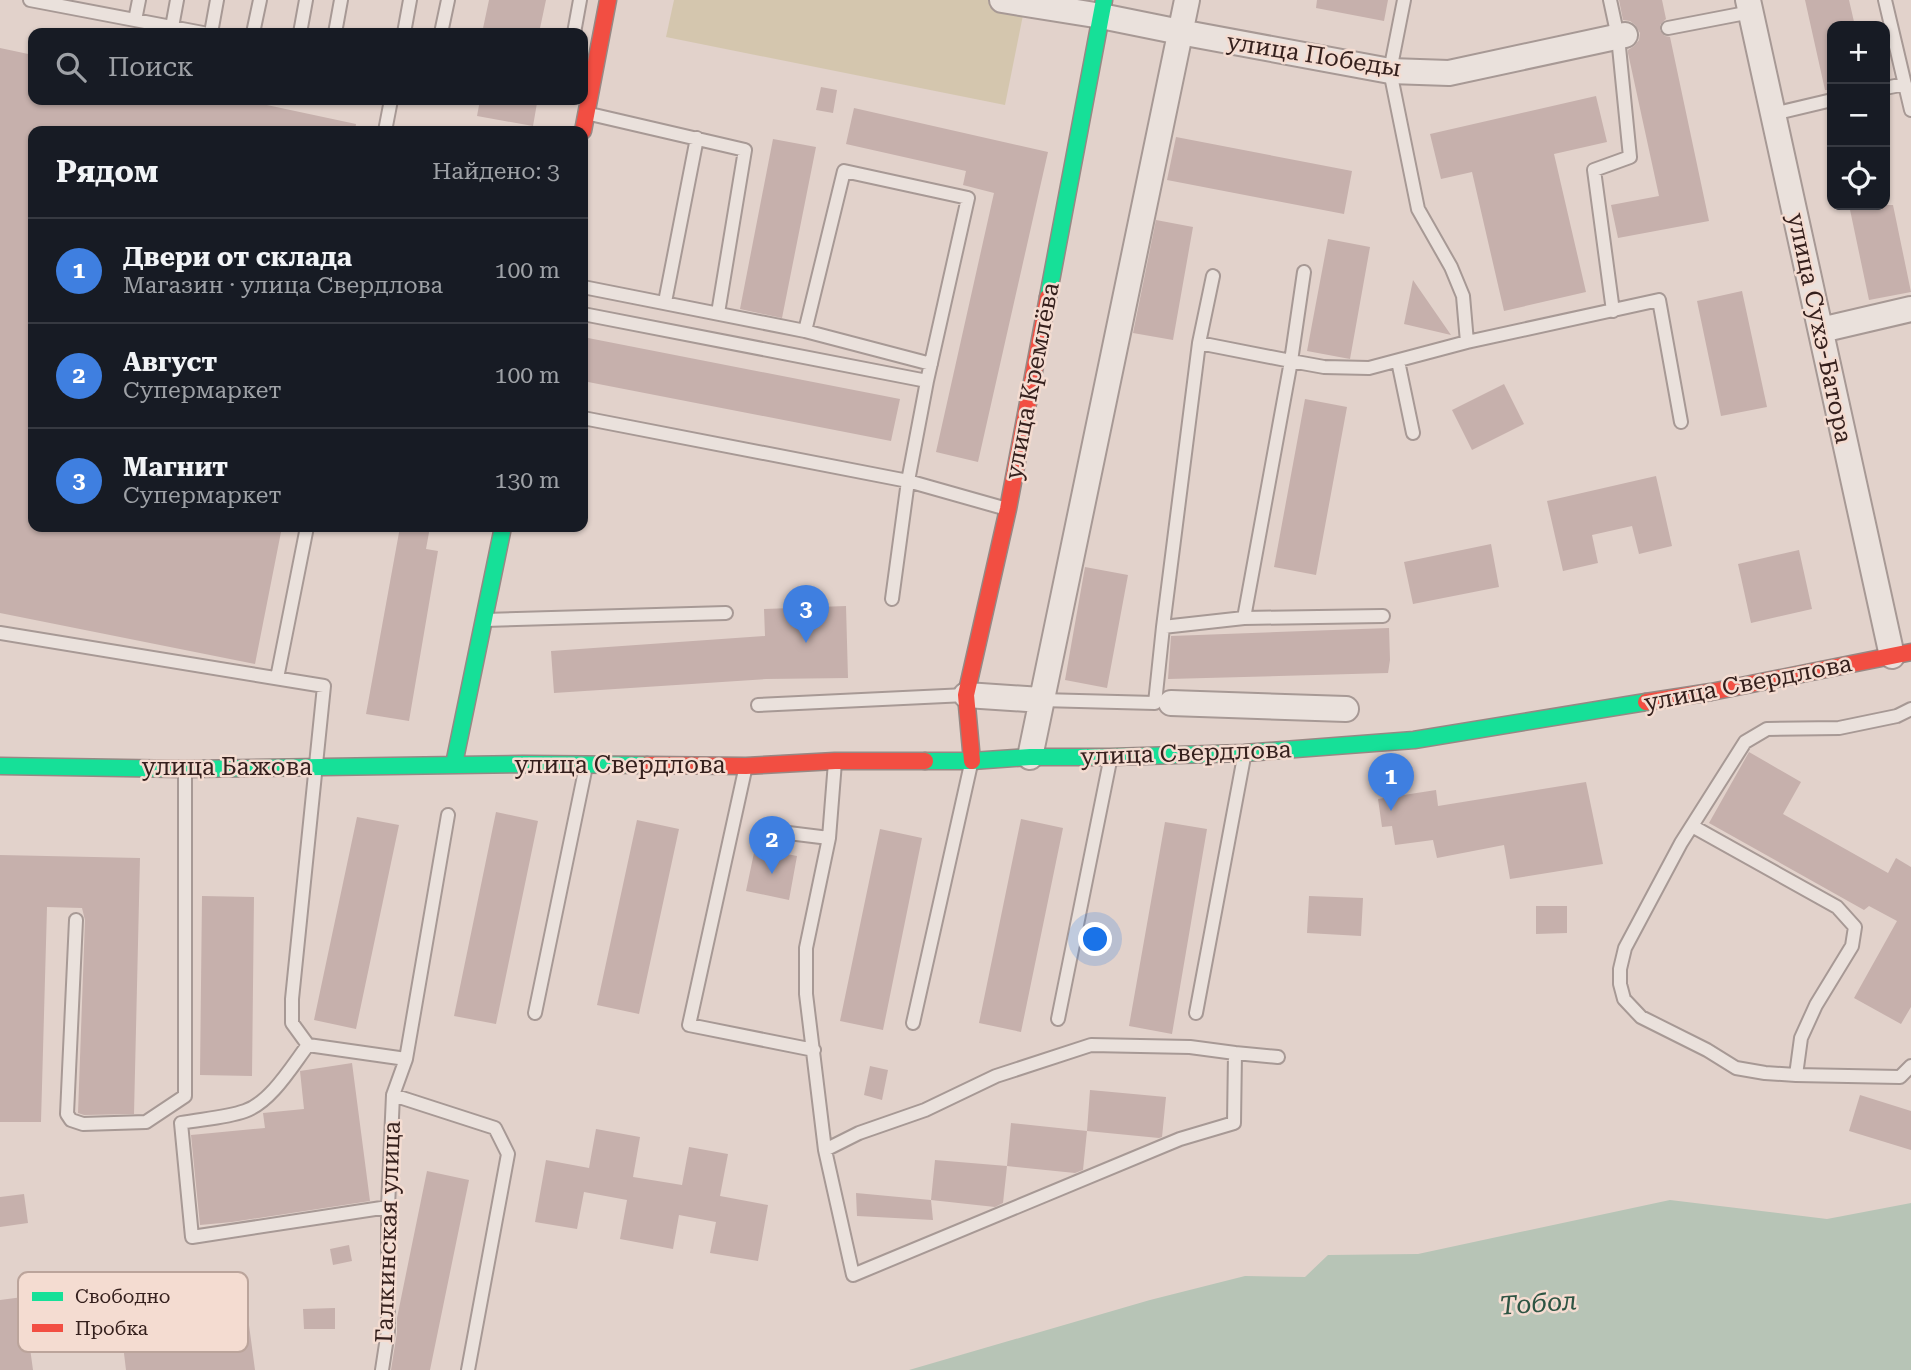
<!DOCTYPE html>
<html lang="ru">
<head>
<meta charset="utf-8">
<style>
	:root { --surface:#171b24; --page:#242831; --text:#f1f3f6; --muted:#9ea1a6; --line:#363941; --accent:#0f766e }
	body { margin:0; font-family:"Roboto Serif",serif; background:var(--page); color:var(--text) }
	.controls { position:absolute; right:21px; top:21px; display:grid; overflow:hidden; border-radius:14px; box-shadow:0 2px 5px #0004 }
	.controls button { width:63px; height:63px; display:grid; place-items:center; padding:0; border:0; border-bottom:2px solid var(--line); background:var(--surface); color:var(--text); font:35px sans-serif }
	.you { position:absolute; left:1096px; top:940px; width:24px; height:24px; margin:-18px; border:5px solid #fff; border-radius:50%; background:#1a73e8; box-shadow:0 0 0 10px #1a73e833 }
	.badge { display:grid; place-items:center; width:46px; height:46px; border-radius:50%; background:var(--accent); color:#fff; font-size:23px; font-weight:700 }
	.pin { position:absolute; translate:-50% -58px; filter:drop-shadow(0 2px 4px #0008) }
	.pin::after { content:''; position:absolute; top:37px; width:24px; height:21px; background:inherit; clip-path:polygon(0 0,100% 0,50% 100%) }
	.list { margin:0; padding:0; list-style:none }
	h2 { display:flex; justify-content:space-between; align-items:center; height:91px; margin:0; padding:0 28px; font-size:30px }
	h2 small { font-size:23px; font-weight:400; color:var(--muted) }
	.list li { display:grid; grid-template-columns:46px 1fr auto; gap:21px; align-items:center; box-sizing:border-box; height:105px; padding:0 28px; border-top:2px solid var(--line) }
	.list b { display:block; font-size:26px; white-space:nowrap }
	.list p { margin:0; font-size:23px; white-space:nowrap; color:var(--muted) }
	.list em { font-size:23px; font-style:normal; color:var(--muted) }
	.icon { flex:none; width:38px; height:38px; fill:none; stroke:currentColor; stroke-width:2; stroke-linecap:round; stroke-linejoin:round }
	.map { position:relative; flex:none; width:1911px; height:1370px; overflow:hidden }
	.search { position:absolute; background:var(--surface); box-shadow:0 2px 5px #0004; left:28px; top:28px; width:560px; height:77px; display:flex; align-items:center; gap:18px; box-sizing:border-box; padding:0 24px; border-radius:14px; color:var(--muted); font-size:26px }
	.panel { position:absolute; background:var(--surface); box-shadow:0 2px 5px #0004; left:28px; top:126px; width:560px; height:406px; border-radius:14px }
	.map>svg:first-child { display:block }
	.green { fill:#d4c6ae }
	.water { fill:#b7c4b6 }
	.building { fill:#c6b0ac }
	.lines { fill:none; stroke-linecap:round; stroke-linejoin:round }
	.lane-casing { stroke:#a79995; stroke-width:16 }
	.street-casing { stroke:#a79995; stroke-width:28 }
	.fast-casing { stroke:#978884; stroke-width:19 }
	.jam-casing { stroke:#978884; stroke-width:19 }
	.lane { stroke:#eae1dc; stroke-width:12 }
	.street { stroke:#eae1dc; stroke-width:24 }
	.fast { stroke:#16e098; stroke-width:16 }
	.jam { stroke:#f24e42; stroke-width:16 }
	.labels { text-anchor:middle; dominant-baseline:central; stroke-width:5; stroke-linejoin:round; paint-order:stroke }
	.street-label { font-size:24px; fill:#35201d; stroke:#f4dcd1 }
	.water-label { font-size:26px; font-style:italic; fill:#2d5443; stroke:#f4dcd1 }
	.key { fill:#f4dcd1; stroke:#bba49b; stroke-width:2 }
	.key-label { font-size:19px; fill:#35201d }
</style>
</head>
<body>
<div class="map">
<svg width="1911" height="1370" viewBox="0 0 1911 1370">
	<rect width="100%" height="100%" fill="#e2d2cb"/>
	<path class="green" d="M674,0H1026L1005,105L666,37Z"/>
	<path class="water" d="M1670,1200L1827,1219L1911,1203V1370H909L1150,1300L1245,1276L1305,1277L1328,1255L1418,1254Z"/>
	<path class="building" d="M489,0H546L539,33H482Z
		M1317,0H1388L1384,21L1316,8Z
		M1619,0H1662L1666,19L1660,25V30L1665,36L1670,37L1709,221L1618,238L1611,205L1659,196L1628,53V50L1634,46L1639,40L1640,33L1635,25L1630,21L1623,20Z
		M1805,0H1849L1855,26H1832V90H1825Z
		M0,48L33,55V100H244L356,124L355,131H33V527H282L255,664L0,613Z
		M821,87L837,90L833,113L816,110Z
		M1596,96L1607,142L1554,154L1586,292L1504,311L1472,172L1441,179L1430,134Z
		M480,100H518L537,103L533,126L477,116Z
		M854,108L1048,152L978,462L936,452L994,193L963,185L966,171L846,144Z
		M1176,137L1352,171L1344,214L1167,180Z
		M773,139L816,147L782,318L740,309Z
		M1849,205H1893L1911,292L1869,300Z
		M1156,220L1193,227L1173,340L1133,333Z
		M1328,239L1370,247L1350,359L1307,351Z
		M1413,280L1451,335L1404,324Z
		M1742,291L1767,407L1721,416L1697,301Z
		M583,337L900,399L891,441L583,381Z
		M1504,384L1524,424L1472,450L1452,410Z
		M1305,399L1347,407L1316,575L1274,567Z
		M1656,476L1672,546L1639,554L1632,526L1592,535L1598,563L1563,571L1547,501Z
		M400,527H430L426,549L438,551L409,721L366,714Z
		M1491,544L1499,587L1413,604L1404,562Z
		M1799,550L1812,609L1751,623L1738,564Z
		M1085,567L1128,575L1107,688L1065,680Z
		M846,606L848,678L766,679L554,693L551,651L765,636L764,609Z
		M1389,628L1390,660L1388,673L1168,679L1171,636Z
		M1749,752L1801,782L1783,814L1888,873L1896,858L1911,867V1007L1901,1024L1854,998L1897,921L1869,906L1864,910L1709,823Z
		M1586,782L1603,864L1510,879L1504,845L1437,858L1433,840L1395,845L1392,826L1382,827L1378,799L1436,790L1438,806Z
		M496,812L538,821L496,1024L454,1016Z
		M357,817L399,825L356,1029L314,1020Z
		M1021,819L1063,828L1021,1032L979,1023Z
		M637,820L679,829L639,1014L597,1005Z
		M1165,822L1207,829L1172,1034L1129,1026Z
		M880,829L922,838L883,1030L840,1021Z
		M755,848L797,856L789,900L746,891Z
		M0,855L140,858L134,1114L84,1115L78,1113L85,920L82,908L47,907L41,1122H0Z
		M202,896L254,897L252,1076L200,1075Z
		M1309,896L1363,898L1361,936L1307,933Z
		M1536,906H1567V933L1536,934Z
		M352,1063L370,1201L232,1222L200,1225L191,1135L265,1128L263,1113L304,1109L300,1071Z
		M870,1066L888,1070L882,1100L864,1095Z
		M1090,1090L1166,1097L1162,1137L1159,1138L1087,1131Z
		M1860,1095L1911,1111V1150L1849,1131Z
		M1011,1123L1087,1131L1083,1170L1075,1173L1007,1166Z
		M596,1129L640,1137L633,1177L682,1185L689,1147L728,1154L720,1196L768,1205L758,1261L710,1253L716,1222L679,1215L673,1249L620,1239L627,1200L584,1192L577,1229L535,1222L546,1160L589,1168Z
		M935,1160L1007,1166L1003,1203L995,1207L931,1200Z
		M427,1171L469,1180L430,1370H391L397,1332V1318Z
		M856,1193L931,1200L933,1220L857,1216Z
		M24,1194L28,1223L0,1227V1197Z
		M349,1245L352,1261L333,1265L330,1249Z
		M245,1295L255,1370H126L119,1312L152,1308L157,1344L220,1336L216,1299Z
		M23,1297L33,1370H0V1300Z
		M335,1308V1329H304L303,1309Z"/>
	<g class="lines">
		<defs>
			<path id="lane" d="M30,0L203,33
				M1404,0L1390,71L1418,209L1451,267L1463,296L1467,342L1659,300L1681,422
				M1610,0L1618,37L1630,157L1594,170L1613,311
				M1885,0L1911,110
				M135,20L139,0
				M172,27L177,0
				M1668,28L1751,12
				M211,33L217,0
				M253,33L260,0
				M300,33L306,0
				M335,33L341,0
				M404,33L410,0
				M441,33L448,0
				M574,33L580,0
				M1885,88L1905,84
				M590,114L745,150L718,313
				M1773,114L1832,100
				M385,131L391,100
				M1304,272L1291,361L1324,367L1369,368L1467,342
				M583,287L805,331L931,364
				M665,302L697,138
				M583,314L927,381L968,198L844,171L805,331
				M1199,343L1291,361L1244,618
				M1398,361L1413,433
				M583,418L908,481L1007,509
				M892,599L908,481L927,381
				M485,620L726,613
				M1163,627L1199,343L1213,276
				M0,633L324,686L292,999V1023L308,1045L406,1059L393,1095L495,1128L508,1154L468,1370
				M277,678L307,527
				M1041,700L1155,703L1163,627L1244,618L1383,616
				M758,705L966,695
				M1911,709L1897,716L1839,728L1767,729L1745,742L1681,843L1625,948L1620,969V984L1624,999L1641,1017L1707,1050L1736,1068L1765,1073L1796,1075L1900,1077L1911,1066
				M745,770L689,1025L814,1050
				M1692,826L1837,907L1855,927L1852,946L1816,1005L1801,1038L1796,1075
				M764,830L829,838
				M76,920L67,1114L71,1120L83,1124L146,1122L185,1096V773
				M535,1013L586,766
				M1196,1013L1244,757
				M1058,1019L1110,761
				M913,1023L971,764
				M308,1045C292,1066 271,1102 245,1111C225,1118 202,1119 181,1123L192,1237L388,1207
				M1235,1053L1278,1057
				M406,1059L448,815
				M825,1150L853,1275L1180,1139L1234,1123L1235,1053L1190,1047L1091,1045L996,1076L925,1110L859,1133L825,1150L806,994V948L829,838L835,762
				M382,1370L388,1331V1207L393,1095"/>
			<path id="street" d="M1002,0L1101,16L1180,32L1390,71L1449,73L1625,35
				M1748,0L1892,656
				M1821,330L1911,309
				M966,695L1041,700
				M1171,703L1346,709
				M1030,757L1187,0"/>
			<path id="fast" d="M1048,297L1104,0
				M925,761H972L1030,757H1110L1244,753L1414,740L1646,702
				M454,764L503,527
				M0,766L185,769L523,764L647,765"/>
			<path id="jam" d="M583,131L608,0
				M1646,702L1711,692L1911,652
				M972,761L966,695L1008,509L1048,297
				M647,765L746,766L835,761H925"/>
		</defs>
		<use href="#lane" class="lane-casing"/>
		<use href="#street" class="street-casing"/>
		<use href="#fast" class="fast-casing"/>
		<use href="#jam" class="jam-casing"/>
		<use href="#lane" class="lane"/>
		<use href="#street" class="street"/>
		<use href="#fast" class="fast"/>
		<use href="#jam" class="jam"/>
	</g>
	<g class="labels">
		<g class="street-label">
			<text transform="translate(1314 55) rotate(9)">улица Победы</text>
			<text transform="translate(1820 328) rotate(78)">улица Сухэ-Батора</text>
			<text transform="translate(1032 381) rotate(-79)">улица Кремлёва</text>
			<text transform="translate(1748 683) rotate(-11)">улица Свердлова</text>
			<text transform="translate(1186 753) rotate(-2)">улица Свердлова</text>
			<text x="620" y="765">улица Свердлова</text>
			<text x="227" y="767">улица Бажова</text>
			<text transform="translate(388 1232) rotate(-88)">Галкинская улица</text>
		</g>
		<g class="water-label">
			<text transform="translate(1538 1303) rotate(-4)">Тобол</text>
		</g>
	</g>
	<rect x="18" y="1272" width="230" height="80" rx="10" class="key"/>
	<rect x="32" y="1292" width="31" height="9" fill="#16e098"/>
	<rect x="32" y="1324" width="31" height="8" fill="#f24e42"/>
	<g class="key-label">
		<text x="75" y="1303">Свободно</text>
		<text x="75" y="1335">Пробка</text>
	</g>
</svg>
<div class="controls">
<button>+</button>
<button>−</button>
<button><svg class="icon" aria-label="locate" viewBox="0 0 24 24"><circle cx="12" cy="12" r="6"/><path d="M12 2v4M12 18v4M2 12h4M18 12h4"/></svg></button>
</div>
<div class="you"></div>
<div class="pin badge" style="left:1391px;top:811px;background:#3f7fe0">1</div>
<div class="pin badge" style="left:772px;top:874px;background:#3f7fe0">2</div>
<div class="pin badge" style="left:806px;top:643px;background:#3f7fe0">3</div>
<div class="search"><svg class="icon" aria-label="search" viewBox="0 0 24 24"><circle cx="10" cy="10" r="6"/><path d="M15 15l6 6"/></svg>Поиск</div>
<section class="panel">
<h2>Рядом<small>Найдено: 3</small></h2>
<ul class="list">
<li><span class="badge" style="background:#3f7fe0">1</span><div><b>Двери от склада</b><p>Магазин · улица Свердлова</p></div><em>100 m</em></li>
<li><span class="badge" style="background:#3f7fe0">2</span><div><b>Август</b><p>Супермаркет</p></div><em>100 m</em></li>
<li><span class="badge" style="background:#3f7fe0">3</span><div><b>Магнит</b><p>Супермаркет</p></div><em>130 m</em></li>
</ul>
</section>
</div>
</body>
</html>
